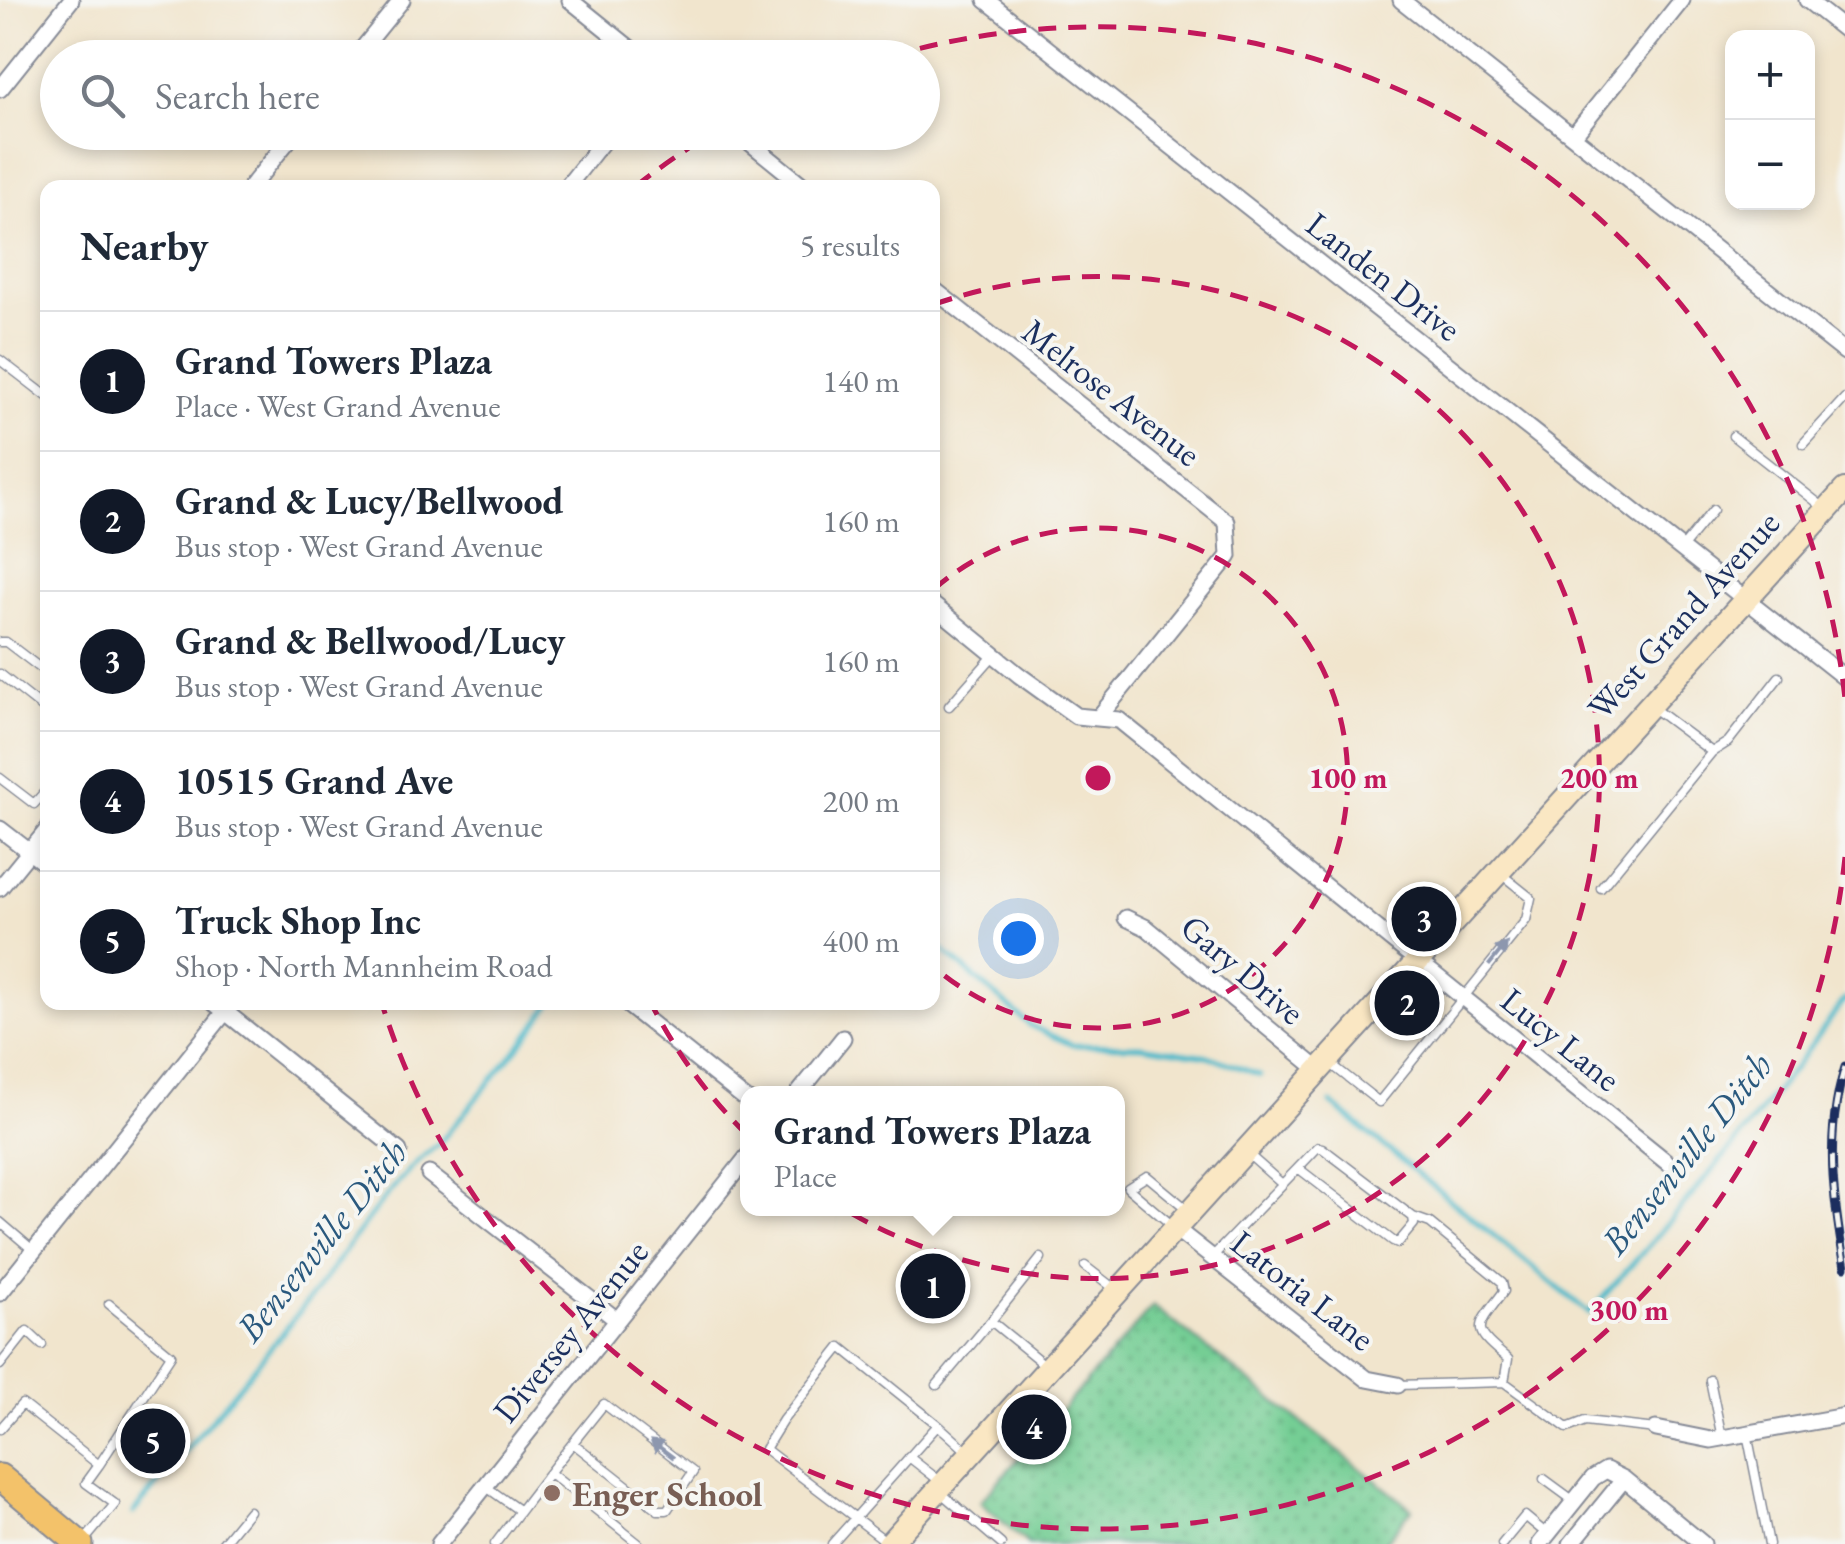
<!DOCTYPE html>
<html lang="en">
<head>
<meta charset="utf-8">
<style>
	:root { --surface:#fff; --page:#f6f6f7; --text:#1f2937; --muted:#747a83; --line:#e0e1e3; --accent:#111827 }
	body { margin:0; font-family:"EB Garamond",serif; background:var(--page); color:var(--text) }
	.controls { position:absolute; right:30px; top:30px; display:grid; overflow:hidden; border-radius:20px; box-shadow:0 5px 15px #0003 }
	.controls button { width:90px; height:90px; display:grid; place-items:center; padding:0; border:0; border-bottom:2px solid var(--line); background:var(--surface); color:var(--text); font:50px sans-serif }
	.you { position:absolute; left:1018px; top:938px; width:35px; height:35px; margin:-25px; border:8px solid #fff; border-radius:50%; background:#1a73e8; box-shadow:0 0 0 15px #1a73e833 }
	.badge { display:grid; place-items:center; width:65px; height:65px; border-radius:50%; background:var(--accent); color:#fff; font-size:32px; font-weight:700 }
	.pin { position:absolute; translate:-50% -50%; border:5px solid #fff; box-shadow:0 2px 10px #0006 }
	.popup { position:absolute; left:740px; top:1086px; width:385px; height:130px; box-sizing:border-box; display:grid; place-content:center; border-radius:20px; background:var(--surface); filter:drop-shadow(0 2px 8px #0005); font-size:32px; white-space:nowrap; color:var(--muted) }
	.popup b { font-size:38px; color:var(--text) }
	.popup::after { content:''; position:absolute; left:50%; top:100%; margin-left:-20px; border:20px solid transparent; border-top-color:var(--surface) }
	.list { margin:0; padding:0; list-style:none }
	h2 { display:flex; justify-content:space-between; align-items:center; height:130px; margin:0; padding:0 40px; font-size:42px }
	h2 small { font-size:32px; font-weight:400; color:var(--muted) }
	.list li { display:grid; grid-template-columns:65px 1fr auto; gap:30px; align-items:center; box-sizing:border-box; height:140px; padding:0 40px; border-top:2px solid var(--line) }
	.list b { display:block; font-size:38px; white-space:nowrap }
	.list p { margin:0; font-size:32px; white-space:nowrap; color:var(--muted) }
	.list em { font-size:32px; font-style:normal; color:var(--muted) }
	.icon { flex:none; width:55px; height:55px; fill:none; stroke:currentColor; stroke-width:2; stroke-linecap:round; stroke-linejoin:round }
	.map { position:relative; flex:none; width:1845px; height:1544px; overflow:hidden }
	.search { position:absolute; background:var(--surface); box-shadow:0 5px 15px #0003; left:40px; top:40px; width:900px; height:110px; display:flex; align-items:center; gap:25px; box-sizing:border-box; padding:0 35px; border-radius:55px; color:var(--muted); font-size:38px }
	.panel { position:absolute; background:var(--surface); box-shadow:0 5px 15px #0003; left:40px; top:180px; width:900px; height:830px; border-radius:20px }
	.map>svg:first-child { display:block }
	.grass { fill:url(#grass-dots); stroke:#487e79; stroke-width:2.5 }
	.lines { fill:none; stroke-linecap:round; stroke-linejoin:round }
	.stream { stroke:#4ebaca; stroke-width:5 }
	.lane-casing { stroke:#868a96; stroke-width:11 }
	.street-casing { stroke:#868a96; stroke-width:19 }
	.secondary-casing { stroke:#868a96; stroke-width:26 }
	.primary-casing { stroke:#868a96; stroke-width:29 }
	.lane { stroke:#fff; stroke-width:8 }
	.street { stroke:#fff; stroke-width:15 }
	.secondary { stroke:#fae7c3; stroke-width:22 }
	.primary { stroke:#f3c26a; stroke-width:25 }
	.rail-casing { stroke:#1b2f5e; stroke-width:9 }
	.rail { stroke:#f6f6f2; stroke-width:5; stroke-dasharray:15; stroke-linecap:butt }
	.oneway { fill:#8d97ae }
	.ring { fill:none; stroke:#c2185b; stroke-width:5; stroke-dasharray:18 12 }
	.education-dot { fill:#8d6e63; stroke:#f6f6f2; stroke-width:4 }
	.labels { text-anchor:middle; dominant-baseline:central; stroke-width:8; stroke-linejoin:round; paint-order:stroke }
	.street-label { font-size:35px; fill:#1b2f5e; stroke:#f6f6f2 }
	.education-label { font-size:35px; font-weight:bold; fill:#785e54; stroke:#f6f6f2; text-anchor:start }
	.water-label { font-size:38px; font-style:italic; fill:#2a597e; stroke:#f6f6f2 }
	.centre { fill:#c2185b; stroke:#f6f6f2; stroke-width:5 }
	.ring-label { font-size:30px; text-anchor:middle; font-weight:bold; fill:#c2185b; stroke:#f6f6f2; stroke-width:8; stroke-linejoin:round; paint-order:stroke }
</style>
</head>
<body>
<div class="map">
<svg width="1845" height="1544" viewBox="0 0 1845 1544">
	<defs>
		<pattern id="grass-dots" width="8" height="8" patternUnits="userSpaceOnUse" patternTransform="scale(2.5)"><rect width="8" height="8" fill="#75ce94"/><path d="M2 2h.1M6 6h.1" fill="none" stroke="#5fa87c" stroke-width="1.8" stroke-linecap="round"/></pattern>
	</defs>
	<rect width="100%" height="100%" fill="#f6f6f2"/>
	<filter id="ink" filterUnits="userSpaceOnUse"><feTurbulence type="fractalNoise" baseFrequency=".01" numOctaves="2"/><feDisplacementMap in="SourceGraphic" scale="20" xChannelSelector="R" yChannelSelector="G"/><feConvolveMatrix kernelMatrix="1 2 1 2 8 2 1 2 1" color-interpolation-filters="sRGB"/></filter>
	<filter id="wash" filterUnits="userSpaceOnUse"><feTurbulence type="fractalNoise" baseFrequency=".0048" numOctaves="4" result="noise"/><feDisplacementMap in="SourceGraphic" scale="40" xChannelSelector="R" yChannelSelector="G"/><feGaussianBlur stdDeviation="2.25" result="paint"/><feColorMatrix in="noise" values="0 0 0 0 0 0 0 0 0 0 0 0 0 0 0 0 0 1.4 0 .05"/><feComposite in="paint" operator="in"/></filter>
	<g filter="url(#wash)">
		<rect width="100%" height="100%" fill="#f1e5cd"/>
		<path class="grass" d="M1153,1306L1412,1509L1384,1544H1028L980,1502Z"/>
		<g class="lines">
			<path class="stream" d="M932,941L1031,1026L1072,1045L1141,1046L1208,1056L1260,1075
				M1331,1103L1589,1313C1679,1213 1767,1109 1845,999
				M133,1513C194,1440 256,1368 314,1293C346,1251 396,1173 438,1145L527,1037L552,1002"/>
		</g>
	</g>
	<g filter="url(#ink)">
		<g class="lines">
			<defs>
				<path id="lane" d="M0,360L48,397
					M1733,436L1823,507
					M1803,444L1845,398
					M1681,549L1713,510
					M0,642H6L48,674
					M0,674L48,712
					M949,706L994,655
					M1653,708L1712,752L1728,742L1779,677
					M0,778L34,804L48,788
					M1601,888L1712,752
					M1331,1064L1379,1102L1526,920L1531,898L1501,874
					M1248,1154L1282,1184
					M1413,1217L1430,1223L1502,1282L1504,1291C1476,1329 1469,1327 1508,1359L1504,1382
					M0,1222L34,1251
					M1174,1227L1128,1188L1147,1176L1188,1210
					M1212,1257L1298,1168L1393,1241L1398,1243L1414,1224L1413,1217L1322,1148L1318,1147L1298,1168
					M1041,1258L991,1321L1046,1366
					M1085,1266L1116,1290
					M0,1365L27,1331L42,1345
					M1710,1380L1722,1438
					M937,1385L991,1321
					M1398,1385L1504,1382L1567,1428L1585,1421L1656,1429
					M0,1429L22,1404L99,1465L86,1483L115,1504L84,1541
					M1747,1433L1769,1544
					M909,1457L941,1482
					M99,1465L171,1355L109,1304
					M550,1473L639,1544
					M1544,1479L1574,1501
					M485,1486L520,1511L495,1544
					M940,1492L1001,1544
					M520,1511C547,1475 575,1440 604,1404L693,1472L667,1510H658L573,1443
					M887,1542L765,1449L783,1420L841,1347L938,1425
					M222,1544L249,1511
					M832,1544L938,1425L968,1452
					M1502,1544L1525,1516L1548,1535"/>
				<path id="street" d="M570,0L642,58
					M986,0L1845,678
					M1401,0L1845,352
					M1807,0L1845,30
					M355,58L402,0
					M0,89L71,0
					M737,132L806,188
					M1573,136L1682,0
					M250,188L295,132
					M566,188L610,132
					M932,288L1227,522L1229,556L1099,717
					M932,604L1019,675L1076,716L1119,720L1668,1163
					M0,829L48,866
					M0,888L48,829
					M1126,918L1147,928L1319,1070
					M213,1002L399,1151
					M624,1002L748,1101
					M798,1094L843,1038
					M429,1174L617,1320
					M1177,1230L1367,1379L1398,1385
					M0,1293L233,1002
					M1656,1429L1711,1440L1845,1416
					M439,1544L748,1156
					M1540,1544L1593,1478L1606,1470L1624,1479L1703,1544
					M1571,1544L1624,1479"/>
				<path id="secondary" d="M889,1544L1845,490"/>
				<path id="primary" d="M0,1477L80,1544"/>
			</defs>
			<use href="#lane" class="lane-casing"/>
			<use href="#street" class="street-casing"/>
			<use href="#secondary" class="secondary-casing"/>
			<use href="#primary" class="primary-casing"/>
			<use href="#lane" class="lane"/>
			<use href="#street" class="street"/>
			<use href="#secondary" class="secondary"/>
			<use href="#primary" class="primary"/>
			<defs>
				<path id="rail" d="M1845,1067C1824,1135 1833,1199 1845,1267"/>
			</defs>
			<use href="#rail" class="rail-casing"/>
			<use href="#rail" class="rail"/>
		</g>
		<defs><path id="oneway-solid" d="M-6-.8H1V-3.2L6.5 0L1 3.2V.8H-6Z" transform="scale(2.5)"/></defs>
		<g class="oneway">
			<use href="#oneway-solid" transform="translate(1498 954) rotate(-51)"/>
			<use href="#oneway-solid" transform="translate(662 1449) rotate(-143)"/>
		</g>
	</g>
	<g class="ring">
		<path d="M934 589A250 250 0 1 1 934 967"/>
		<path d="M935 304A501 501 0 1 1 652 1005"/>
		<path d="M1845 857A751 751 0 0 1 382 1004M636 186A751 751 0 0 1 711 134M891 56A751 751 0 0 1 1845 699"/>
	</g>
	<circle class="education-dot" cx="552" cy="1493" r="10"/>
	<g class="labels">
		<g class="street-label">
			<text transform="translate(1384 276) rotate(38)">Landen Drive</text>
			<text transform="translate(1112 392) rotate(38)">Melrose Avenue</text>
			<text transform="translate(1683 615) rotate(-48)">West Grand Avenue</text>
			<text transform="translate(1243 969) rotate(40)">Gary Drive</text>
			<text transform="translate(1561 1039) rotate(39)">Lucy Lane</text>
			<text transform="translate(1303 1290) rotate(38)">Latoria Lane</text>
			<text transform="translate(570 1331) rotate(-51)">Diversey Avenue</text>
		</g>
		<g class="education-label">
			<text x="572" y="1493">Enger School</text>
		</g>
		<g class="water-label">
			<text transform="translate(1686 1153) rotate(-51)">Bensenville Ditch</text>
			<text transform="translate(321 1240) rotate(-51)">Bensenville Ditch</text>
		</g>
	</g>
	<circle cx="1098" cy="778" r="15" class="centre"/>
	<g class="ring-label">
		<text x="1348" y="788">100 m</text>
		<text x="1599" y="788">200 m</text>
		<text x="1629" y="1320">300 m</text>
	</g>
</svg>
<div class="controls">
<button>+</button>
<button>−</button>
</div>
<div class="you"></div>
<div class="pin badge" style="left:933px;top:1286px">1</div>
<div class="popup"><b>Grand Towers Plaza</b>Place</div>
<div class="pin badge" style="left:1407px;top:1003px">2</div>
<div class="pin badge" style="left:1424px;top:919px">3</div>
<div class="pin badge" style="left:1034px;top:1427px">4</div>
<div class="pin badge" style="left:153px;top:1441px">5</div>
<div class="search"><svg class="icon" aria-label="search" viewBox="0 0 24 24"><circle cx="10" cy="10" r="6"/><path d="M15 15l6 6"/></svg>Search here</div>
<section class="panel">
<h2>Nearby<small>5 results</small></h2>
<ul class="list">
<li><span class="badge">1</span><div><b>Grand Towers Plaza</b><p>Place · West Grand Avenue</p></div><em>140 m</em></li>
<li><span class="badge">2</span><div><b>Grand &amp; Lucy/Bellwood</b><p>Bus stop · West Grand Avenue</p></div><em>160 m</em></li>
<li><span class="badge">3</span><div><b>Grand &amp; Bellwood/Lucy</b><p>Bus stop · West Grand Avenue</p></div><em>160 m</em></li>
<li><span class="badge">4</span><div><b>10515 Grand Ave</b><p>Bus stop · West Grand Avenue</p></div><em>200 m</em></li>
<li><span class="badge">5</span><div><b>Truck Shop Inc</b><p>Shop · North Mannheim Road</p></div><em>400 m</em></li>
</ul>
</section>
</div>
</body>
</html>
